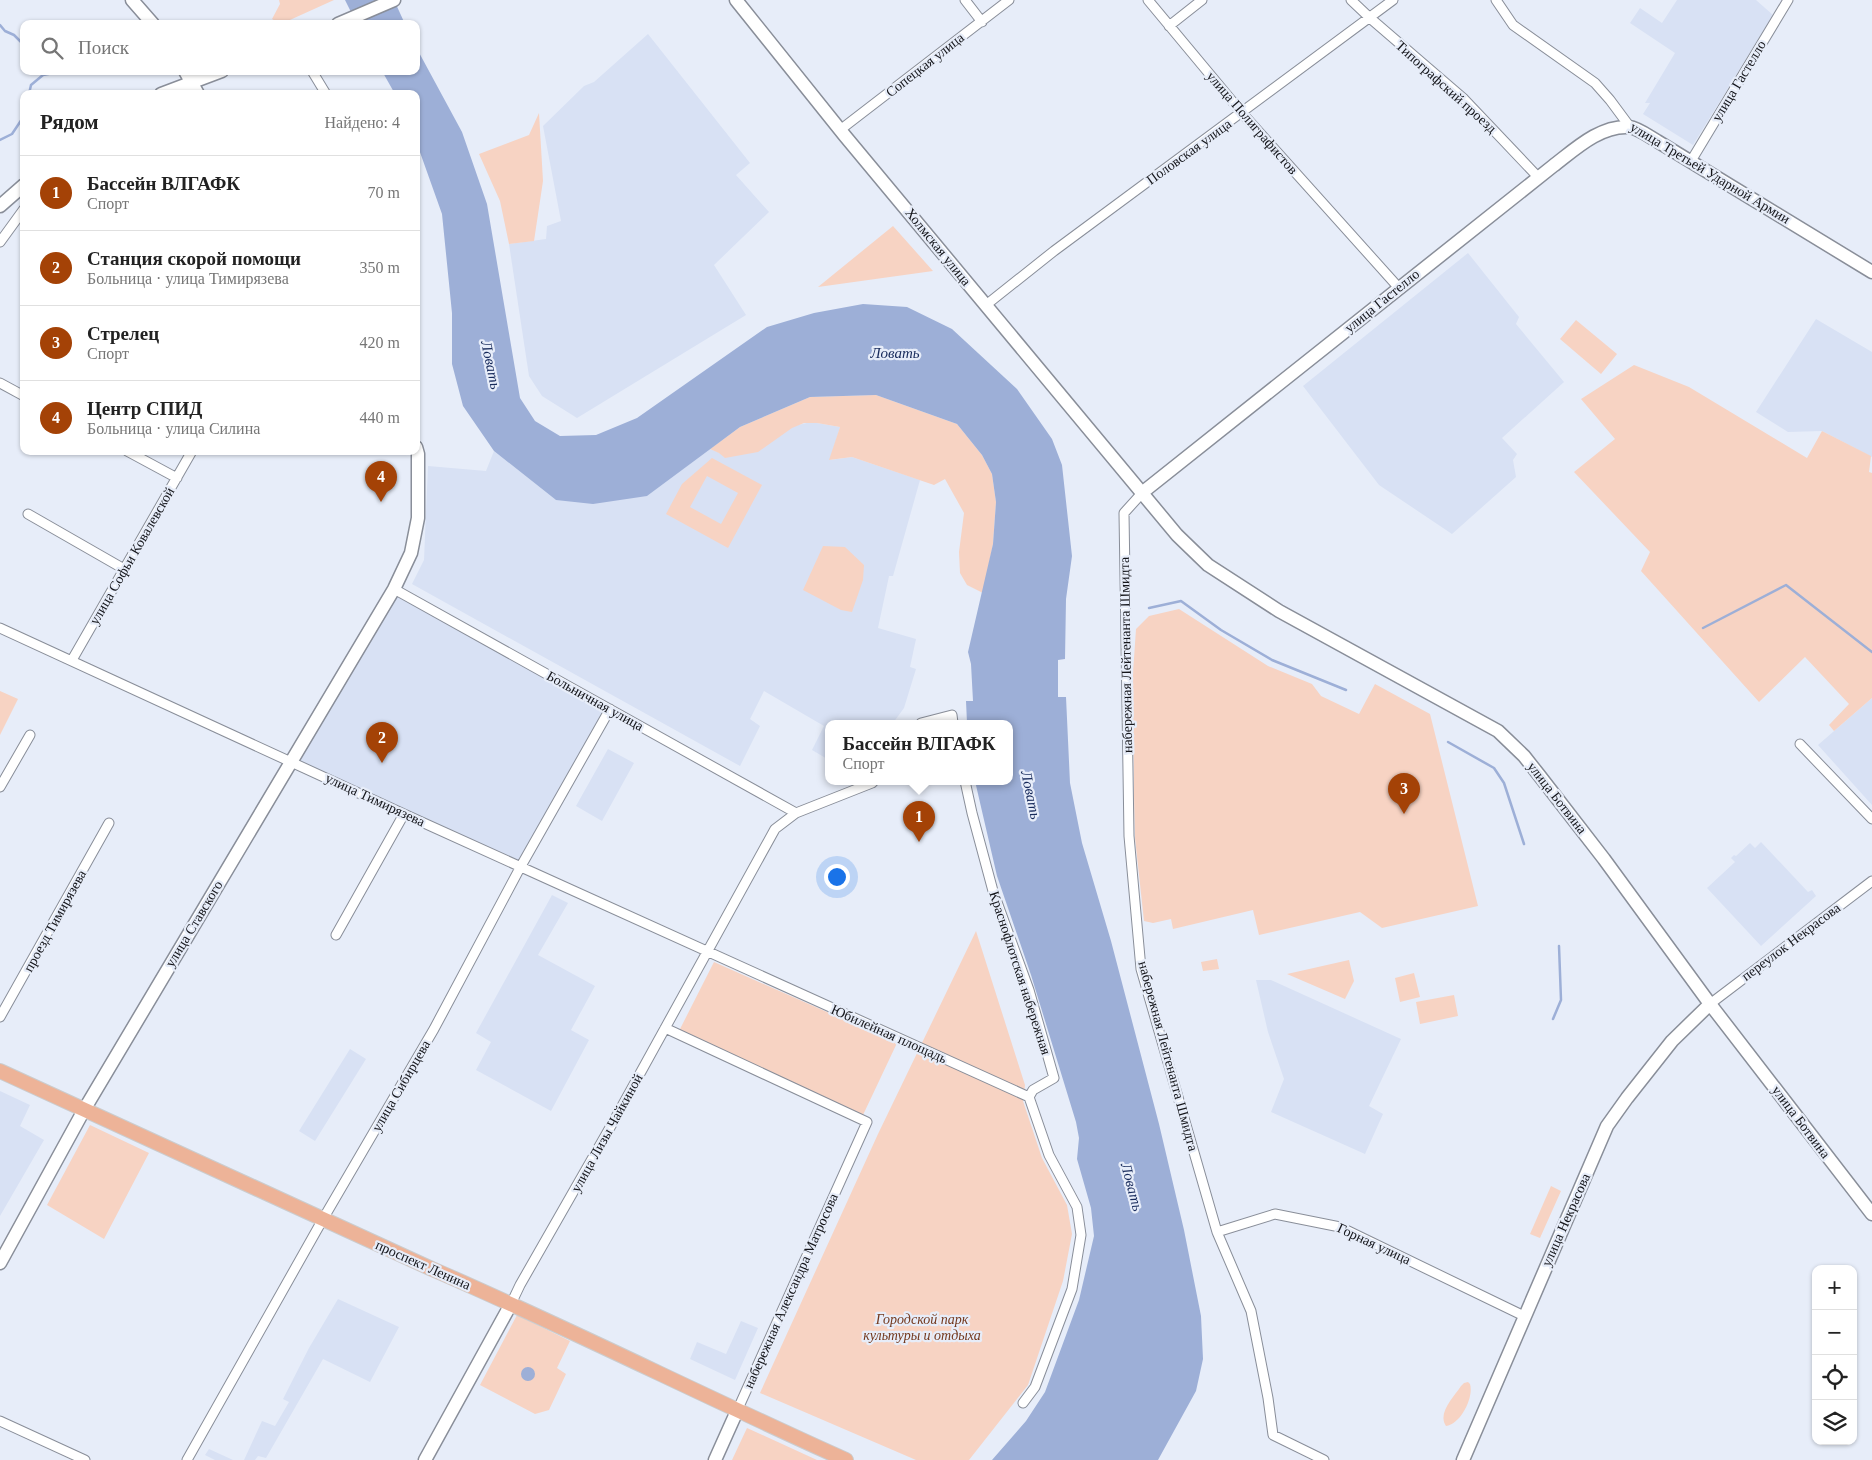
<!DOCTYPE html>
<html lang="ru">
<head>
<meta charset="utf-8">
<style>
	:root { --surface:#fff; --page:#f2f2f2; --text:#222; --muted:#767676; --line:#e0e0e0; --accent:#a44206 }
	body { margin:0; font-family:Georgia,serif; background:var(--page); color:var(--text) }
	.controls { position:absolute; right:15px; bottom:15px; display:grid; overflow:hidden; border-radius:10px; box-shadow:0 1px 4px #0004 }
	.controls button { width:45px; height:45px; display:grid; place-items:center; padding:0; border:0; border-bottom:1px solid var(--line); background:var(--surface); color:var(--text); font:25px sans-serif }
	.you { position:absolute; left:836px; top:876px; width:18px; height:18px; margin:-12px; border:4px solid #fff; border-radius:50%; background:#1a73e8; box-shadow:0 0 0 8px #1a73e833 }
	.badge { display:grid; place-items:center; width:32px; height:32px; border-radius:50%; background:var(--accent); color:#fff; font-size:16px; font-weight:700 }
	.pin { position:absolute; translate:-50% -41px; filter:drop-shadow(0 1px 2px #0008) }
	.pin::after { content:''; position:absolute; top:26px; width:18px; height:15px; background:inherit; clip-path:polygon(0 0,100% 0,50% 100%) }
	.popup { position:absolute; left:825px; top:720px; width:188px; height:65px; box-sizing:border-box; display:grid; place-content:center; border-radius:10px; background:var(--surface); filter:drop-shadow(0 1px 4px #0005); font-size:16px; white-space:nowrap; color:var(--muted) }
	.popup b { font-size:19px; color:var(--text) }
	.popup::after { content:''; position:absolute; left:50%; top:100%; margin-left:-10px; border:10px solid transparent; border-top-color:var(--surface) }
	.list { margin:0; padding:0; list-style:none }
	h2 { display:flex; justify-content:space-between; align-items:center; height:65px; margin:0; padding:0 20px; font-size:21px }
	h2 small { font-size:16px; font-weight:400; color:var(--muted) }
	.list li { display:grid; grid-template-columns:32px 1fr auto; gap:15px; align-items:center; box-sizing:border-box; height:75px; padding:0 20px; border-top:1px solid var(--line) }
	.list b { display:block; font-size:19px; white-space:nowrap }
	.list p { margin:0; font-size:16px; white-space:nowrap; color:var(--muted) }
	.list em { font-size:16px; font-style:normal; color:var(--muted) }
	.icon { flex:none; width:28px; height:28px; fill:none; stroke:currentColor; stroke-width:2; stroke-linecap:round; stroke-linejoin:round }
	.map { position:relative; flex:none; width:1872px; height:1460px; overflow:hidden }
	.search { position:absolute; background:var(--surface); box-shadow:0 1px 4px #0004; left:20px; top:20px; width:400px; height:55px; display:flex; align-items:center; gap:12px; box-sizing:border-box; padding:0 18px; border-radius:10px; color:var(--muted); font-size:19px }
	.panel { position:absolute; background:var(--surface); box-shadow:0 1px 4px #0004; left:20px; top:90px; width:400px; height:365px; border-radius:10px }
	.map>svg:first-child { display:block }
	.built { fill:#d8e1f4 }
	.green { fill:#f7d3c3; fill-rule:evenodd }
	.water { fill:#9dafd7 }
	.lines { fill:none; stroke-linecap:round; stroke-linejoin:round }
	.stream { stroke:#9dafd7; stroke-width:2.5 }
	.street-casing { stroke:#898e99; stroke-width:11 }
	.secondary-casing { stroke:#898e99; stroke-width:15 }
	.primary-casing { stroke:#cbcccd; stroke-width:16 }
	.street { stroke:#fff; stroke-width:9 }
	.secondary { stroke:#fff; stroke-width:12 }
	.primary { stroke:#edb398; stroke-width:14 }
	.labels { text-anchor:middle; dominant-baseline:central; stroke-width:4.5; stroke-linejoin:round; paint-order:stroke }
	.street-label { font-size:14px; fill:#14151a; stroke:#e7edf9 }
	.park-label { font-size:14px; font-style:italic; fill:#73381d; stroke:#e7edf9 }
	.water-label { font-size:15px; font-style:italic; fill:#172a5b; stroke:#e7edf9 }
</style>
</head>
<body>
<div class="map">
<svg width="1872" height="1460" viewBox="0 0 1872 1460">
	<rect width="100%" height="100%" fill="#e7edf9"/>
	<path class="built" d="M1677,0H1756L1773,15L1693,145L1643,114L1650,103H1645L1675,53L1630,23L1640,8L1662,23Z
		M648,34L750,163L736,175L769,212L714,265L746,315L577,418L542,396L529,376L509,244L546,239L547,226L561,221L543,126L584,86L594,82Z
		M1468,253L1519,317L1516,324L1564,382L1502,438L1517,454L1513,460L1516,477L1452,534L1379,485L1303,386Z
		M1816,319L1872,352V457L1822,431L1788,432L1756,412Z
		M811,422L840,427L830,460L852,457L920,480L893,576H889L878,628L916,639L910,667L916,669L904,708L893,723H829V760L812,750L824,726L764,691L750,719L760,726L740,766L412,584L424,560L428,466L486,471L494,451L556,500L647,496L710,449L720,453L798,425Z
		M395,593L605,710L520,862L296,760Z
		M1872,698V805L1818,745Z
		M608,749L634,763L602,821L576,806Z
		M1761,842L1808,892L1812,890L1816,896L1761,946L1707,888L1735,862L1731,858L1734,855L1736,856L1750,843L1755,848Z
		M552,895L568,903L538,955L595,986L571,1030L589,1040L551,1111L476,1070L491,1042L476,1033Z
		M1256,980H1271L1401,1039L1369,1106L1383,1114L1365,1154L1271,1112L1284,1079L1268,1032Z
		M350,1049L366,1059L315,1141L299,1131Z
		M0,1091L30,1105L20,1126L44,1140L0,1216Z
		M338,1299L399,1327L370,1382L323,1359L266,1458L258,1456L255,1460H244L262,1421L275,1426L289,1402L283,1399L309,1348Z
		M741,1321L758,1328L735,1380L690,1359L697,1342L726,1354Z
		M209,1449L233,1460H215L205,1455Z"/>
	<path class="green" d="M279,0H334L281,24L272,19L280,4Z
		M539,113L543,181L534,241L509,244L500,201L479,154L529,135Z
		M893,226L933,271L818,287Z
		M1576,320L1617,354L1601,374L1560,339Z
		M1634,365L1689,387L1807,458L1822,431L1871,456L1869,472L1872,473V698L1834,731L1829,725L1849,704L1805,657L1759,702L1641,571L1650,552L1574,472L1615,439L1581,399Z
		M876,395L957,424L982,455L992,474L996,502L993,544L983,593L967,585L960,573L959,552L964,513L945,479L934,485L852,457L829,460L840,427L817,423H804L792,428L758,452L725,458L719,453L710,449L740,427L810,397Z
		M712,458L762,485L728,548L666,514L682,484ZM707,476L738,493L721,524L690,507Z
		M823,546L845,547L864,565L863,580L852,612L841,610L803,590Z
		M1179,609L1268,666L1312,684L1321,696L1359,714L1375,684L1430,714L1478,906L1382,928L1360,912L1259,935L1253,910L1173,929L1171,919L1153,923L1144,921L1135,838L1134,796L1133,673L1136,629L1149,616Z
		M0,691L18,699L0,735Z
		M976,931L1025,1085L1023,1101L1042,1158L1067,1205L1072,1234L1063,1281L1028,1385L969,1460H916L760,1393L878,1134Z
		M1217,959L1219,969L1203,971L1201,962Z
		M1349,960L1354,981L1345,999L1287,974Z
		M714,962L897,1043L863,1115L679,1031Z
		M1414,973L1420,997L1400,1002L1395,978Z
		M1454,995L1458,1016L1420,1024L1416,1002Z
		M90,1125L149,1153L104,1239L47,1205Z
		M1551,1186L1561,1191L1540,1238L1530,1234Z
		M517,1315L570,1341L557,1368L566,1374L549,1410L535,1414L480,1385Z
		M1468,1382L1470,1384C1474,1397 1461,1424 1446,1426C1437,1413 1454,1397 1461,1386L1464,1383Z
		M747,1428L817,1460H732Z"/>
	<path class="water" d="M345,0H394L405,24H357Z
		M416,47L462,132L487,204L520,398L535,421L560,436L596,435L637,418L767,327L814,313L863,304L907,307L952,329L1017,389L1052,439L1062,465L1072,556L1066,599L1065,659L1058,660V697H1066L1070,783L1082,843L1111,941L1159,1124L1184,1230L1201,1316L1203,1359L1196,1391L1158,1460H992L1026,1421L1045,1392L1079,1300L1094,1236L1091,1208L1077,1159L1079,1138L1076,1122L1031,975L997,876L975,781H1009V723H967L966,701H973L971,664L968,652L993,544L996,502L992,474L982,455L957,424L876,395L810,397L740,427L647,496L593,504L556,500L494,451L463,406L452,364V313L442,214L416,141V94H395L382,71H416Z
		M521 1374a7 7 0 1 1 14 0a7 7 0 1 1-14 0Z"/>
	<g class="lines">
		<path class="stream" d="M0,25L5,31L14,35L24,45
			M29,94L31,85L43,75L64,71
			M0,140L12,134L24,116
			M1149,608L1181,601L1221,630L1272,660L1346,690
			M1703,628L1786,585L1872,652
			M1448,742L1494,768L1504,783L1524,844
			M1553,1019L1561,1000L1559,946"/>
		<defs>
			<path id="street" d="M965,0L982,22
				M1148,0L1242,113L1399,288
				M1351,0L1370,18L1464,99L1538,177
				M1496,0L1513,25L1595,83L1610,100L1630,127
				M1169,26L1202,0
				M312,71L326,94
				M840,130L1009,0
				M1691,161L1788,0
				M0,242L24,209
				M986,305L1054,251L1393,0
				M0,383L24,396
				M127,451L177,478
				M1143,492L1124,513L1129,836L1141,969L1217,1232L1251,1311L1268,1398L1273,1435L1324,1460
				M28,514L124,569
				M394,589L796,813
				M0,628L404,814L1029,1097
				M72,660L192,451
				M921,723L952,715L953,723
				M1800,744L1872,819
				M965,781L972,813L993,891L1029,990L1054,1078L1033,1090L1029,1097
				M0,787L30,735
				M336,935L404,814
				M1710,1004L1872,881
				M0,1017L109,823
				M665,1028L867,1122L737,1411
				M1217,1232L1275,1214L1340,1227L1524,1316
				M511,1304L520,1285L616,1117L775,829L796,813L872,783L874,781
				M1023,1403L1035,1387L1072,1289L1081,1235L1077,1207L1049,1155L1029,1097
				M0,1421L85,1460
				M187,1460L323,1219L434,1029L521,866L610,709"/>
			<path id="secondary" d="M132,0L153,24
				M736,0L845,136L1177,535L1208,565L1279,611L1498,731L1524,756L1539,775L1604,859L1710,1004L1872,1214
				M338,24L394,0
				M185,71L198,94
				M161,94L222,71
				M0,206L24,185
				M1143,492L1553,166C1574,150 1600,125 1629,127C1638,128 1650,137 1657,141L1872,272
				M0,1263L84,1110L394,589L411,553L418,518V454L416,447
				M425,1460L511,1304
				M715,1460L737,1411
				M1463,1460L1607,1126L1627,1098L1672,1041L1710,1004"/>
			<path id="primary" d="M0,1071L432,1269C571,1329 707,1398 846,1460"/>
		</defs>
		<use href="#street" class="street-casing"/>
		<use href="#secondary" class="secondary-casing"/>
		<use href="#primary" class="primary-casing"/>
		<use href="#street" class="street"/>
		<use href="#secondary" class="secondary"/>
		<use href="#primary" class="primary"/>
	</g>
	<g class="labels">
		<g class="street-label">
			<text transform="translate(925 65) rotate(-38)">Сопецкая улица</text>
			<text transform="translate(1739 81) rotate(-59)">улица Гастелло</text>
			<text transform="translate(1446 87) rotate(42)">Типографский проезд</text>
			<text transform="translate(1252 123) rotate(49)">улица Полиграфистов</text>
			<text transform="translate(1189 152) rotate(-36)">Половская улица</text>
			<text transform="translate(1710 173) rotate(31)">улица Третьей Ударной Армии</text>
			<text transform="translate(938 247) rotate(51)">Холмская улица</text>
			<text transform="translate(1382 301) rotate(-39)">улица Гастелло</text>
			<text transform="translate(132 556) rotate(-60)">улица Софьи Ковалевской</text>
			<text transform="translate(1126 655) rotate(-91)">набережная Лейтенанта Шмидта</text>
			<text transform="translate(595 701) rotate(29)">Больничная улица</text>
			<text transform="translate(1557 798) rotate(52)">улица Ботвина</text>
			<text transform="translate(375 800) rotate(25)">улица Тимирязева</text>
			<text transform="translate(55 921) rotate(-61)">проезд Тимирязева</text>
			<text transform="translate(194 924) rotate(-59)">улица Ставского</text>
			<text transform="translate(1791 942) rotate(-37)">переулок Некрасова</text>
			<text transform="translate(1020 973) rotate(72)">Краснофлотская набережная</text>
			<text transform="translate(889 1034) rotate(24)">Юбилейная площадь</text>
			<text transform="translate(1168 1056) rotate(75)">набережная Лейтенанта Шмидта</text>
			<text transform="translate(401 1086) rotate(-60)">улица Сибирцева</text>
			<text transform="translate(1801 1122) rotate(53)">улица Ботвина</text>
			<text transform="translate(607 1133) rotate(-61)">улица Лизы Чайкиной</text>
			<text transform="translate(1566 1220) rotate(-66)">улица Некрасова</text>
			<text transform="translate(1374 1244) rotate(25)">Горная улица</text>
			<text transform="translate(423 1265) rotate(24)">проспект Ленина</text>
			<text transform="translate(791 1291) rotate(-66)">набережная Александра Матросова</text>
		</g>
		<g class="park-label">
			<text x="922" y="1319">Городской парк<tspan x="922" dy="16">культуры и отдыха</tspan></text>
		</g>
		<g class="water-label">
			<text x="895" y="353">Ловать</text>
			<text transform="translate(491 365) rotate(78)">Ловать</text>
			<text transform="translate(1031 795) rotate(78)">Ловать</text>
			<text transform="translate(1132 1187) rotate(75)">Ловать</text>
		</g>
	</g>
</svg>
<div class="controls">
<button>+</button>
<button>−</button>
<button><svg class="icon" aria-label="locate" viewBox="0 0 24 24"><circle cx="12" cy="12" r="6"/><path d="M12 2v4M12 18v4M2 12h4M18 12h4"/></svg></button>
<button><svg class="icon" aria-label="layers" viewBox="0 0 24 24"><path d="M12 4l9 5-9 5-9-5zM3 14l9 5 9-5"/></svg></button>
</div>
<div class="you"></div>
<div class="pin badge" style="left:919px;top:842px">1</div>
<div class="popup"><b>Бассейн ВЛГАФК</b>Спорт</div>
<div class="pin badge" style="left:382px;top:763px">2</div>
<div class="pin badge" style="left:1404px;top:814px">3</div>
<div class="pin badge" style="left:381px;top:502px">4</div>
<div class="search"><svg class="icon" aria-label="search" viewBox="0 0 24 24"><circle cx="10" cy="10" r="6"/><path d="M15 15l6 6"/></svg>Поиск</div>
<section class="panel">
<h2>Рядом<small>Найдено: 4</small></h2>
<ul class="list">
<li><span class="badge">1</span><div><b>Бассейн ВЛГАФК</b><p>Спорт</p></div><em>70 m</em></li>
<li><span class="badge">2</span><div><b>Станция скорой помощи</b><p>Больница · улица Тимирязева</p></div><em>350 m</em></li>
<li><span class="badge">3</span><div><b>Стрелец</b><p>Спорт</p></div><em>420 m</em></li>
<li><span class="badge">4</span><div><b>Центр СПИД</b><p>Больница · улица Силина</p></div><em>440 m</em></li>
</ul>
</section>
</div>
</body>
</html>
